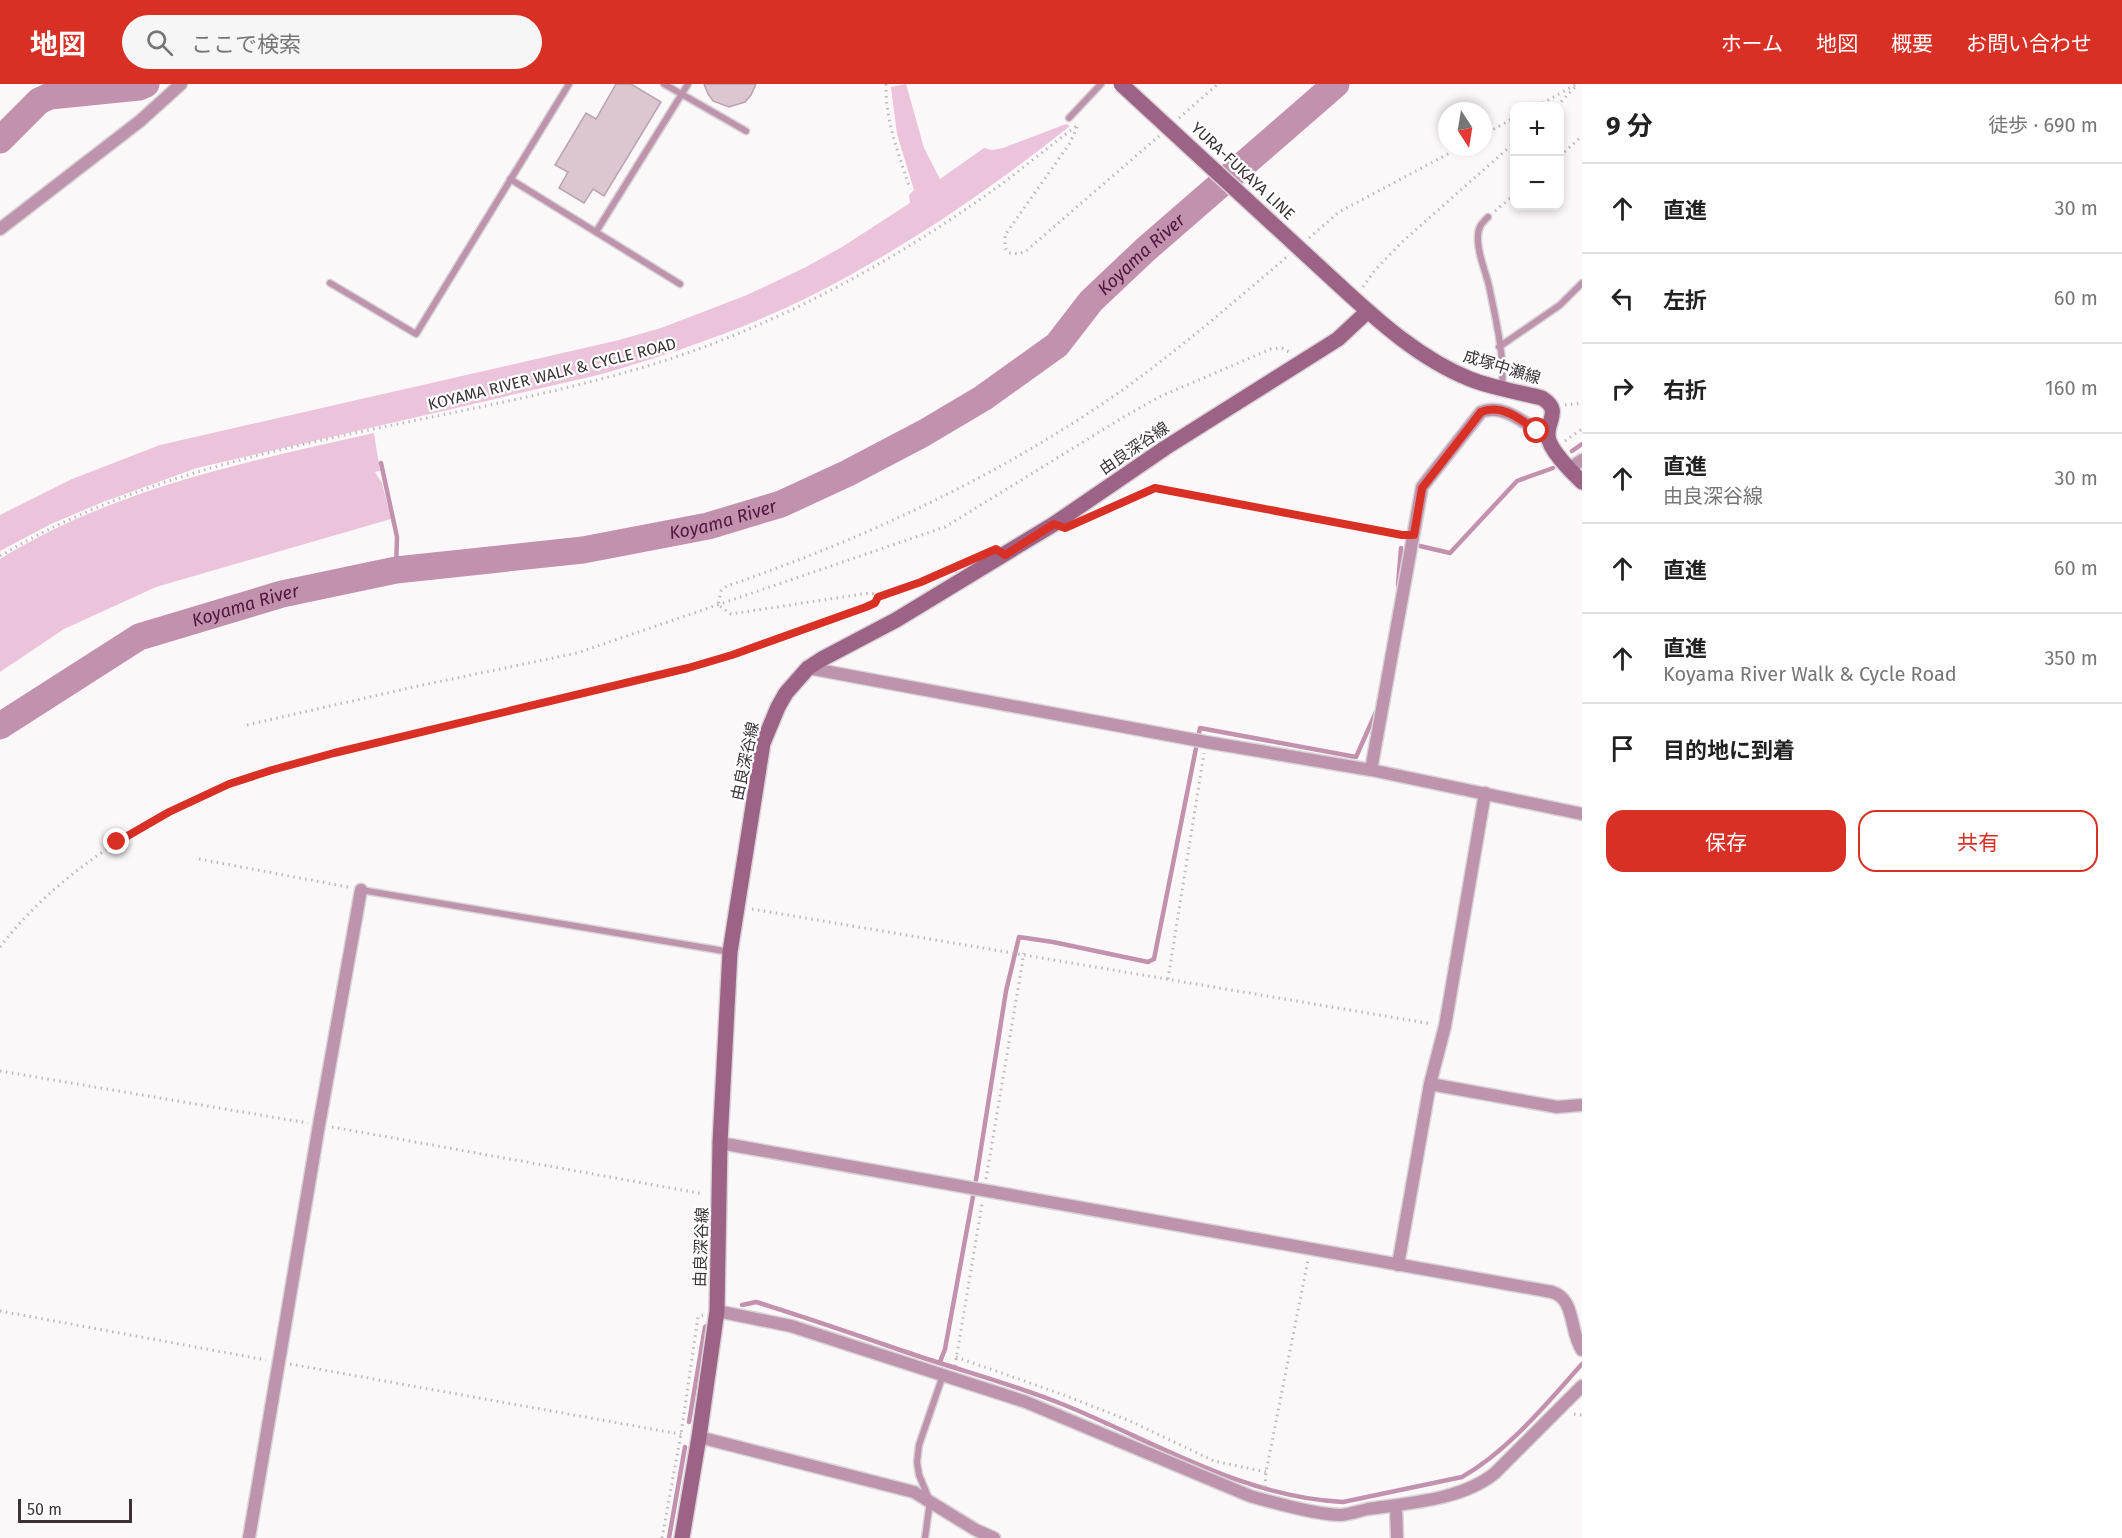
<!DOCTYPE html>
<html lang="ja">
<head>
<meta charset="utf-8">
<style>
	:root { --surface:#fff; --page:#f6f6f6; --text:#222; --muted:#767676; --line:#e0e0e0; --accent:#d93025 }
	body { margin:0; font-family:"Fira Sans","Noto Sans JP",sans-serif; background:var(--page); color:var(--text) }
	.controls { position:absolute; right:18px; top:18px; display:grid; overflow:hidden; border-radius:12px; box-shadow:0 3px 9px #0003 }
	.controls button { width:54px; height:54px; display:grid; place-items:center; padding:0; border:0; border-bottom:2px solid var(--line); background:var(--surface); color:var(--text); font:30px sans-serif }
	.compass { position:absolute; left:1438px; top:18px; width:54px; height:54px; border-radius:50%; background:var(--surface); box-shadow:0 3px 9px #0003; rotate:168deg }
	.scale { position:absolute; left:18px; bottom:15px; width:114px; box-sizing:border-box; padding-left:6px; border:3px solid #3a3237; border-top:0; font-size:16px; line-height:21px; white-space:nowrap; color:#3a3237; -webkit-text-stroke:4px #fff; paint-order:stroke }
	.stop { position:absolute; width:18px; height:18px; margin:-14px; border:4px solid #d93025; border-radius:50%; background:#fff }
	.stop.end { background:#d93025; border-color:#fff; box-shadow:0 2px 6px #0008 }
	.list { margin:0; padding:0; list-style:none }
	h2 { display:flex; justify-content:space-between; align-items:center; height:78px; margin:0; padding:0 24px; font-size:26px }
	h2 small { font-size:20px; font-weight:400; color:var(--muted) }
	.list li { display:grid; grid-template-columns:39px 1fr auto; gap:18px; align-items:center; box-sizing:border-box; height:90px; padding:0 24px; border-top:2px solid var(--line) }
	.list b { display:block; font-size:22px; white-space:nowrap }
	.list p { margin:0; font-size:20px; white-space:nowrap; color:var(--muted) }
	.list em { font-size:20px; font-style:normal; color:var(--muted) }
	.actions { display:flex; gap:12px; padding:18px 24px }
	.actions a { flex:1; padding:14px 0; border:2px solid var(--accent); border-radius:18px; text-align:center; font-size:21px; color:var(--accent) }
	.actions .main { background:var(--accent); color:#fff }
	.icon { flex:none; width:33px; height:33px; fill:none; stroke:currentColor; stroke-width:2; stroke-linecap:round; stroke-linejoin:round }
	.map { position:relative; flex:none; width:1582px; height:1454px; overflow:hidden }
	header { display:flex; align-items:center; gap:36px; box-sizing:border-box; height:84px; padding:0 30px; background:var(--accent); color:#fff }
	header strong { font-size:28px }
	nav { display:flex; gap:33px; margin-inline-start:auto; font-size:21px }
	.search { width:420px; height:54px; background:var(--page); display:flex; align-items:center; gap:15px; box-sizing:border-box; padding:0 21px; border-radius:33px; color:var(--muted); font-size:22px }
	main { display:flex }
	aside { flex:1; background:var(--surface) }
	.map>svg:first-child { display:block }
	.green { fill:#ebc3da }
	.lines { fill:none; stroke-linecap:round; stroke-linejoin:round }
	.stream { stroke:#c291ae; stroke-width:4.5 }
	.river { stroke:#c291ae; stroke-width:27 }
	.building { fill:#dbc6d2; stroke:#b8a4af; stroke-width:1.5 }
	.service-casing { stroke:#d9d4d7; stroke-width:9 }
	.minor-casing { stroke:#d9d4d7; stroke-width:15 }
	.secondary-casing { stroke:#d9d4d7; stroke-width:18 }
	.path { stroke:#bdb8bb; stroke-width:3; stroke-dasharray:1.5 4.5; stroke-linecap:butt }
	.service { stroke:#bd94ac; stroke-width:6 }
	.minor { stroke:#bd94ac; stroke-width:12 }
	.secondary { stroke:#9d6386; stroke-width:15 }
	.secondary-bridge-casing { stroke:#d9d4d7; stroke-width:18; stroke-linecap:butt }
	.secondary-bridge { stroke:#9d6386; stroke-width:15 }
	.route { stroke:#d93025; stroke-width:8 }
	.labels { text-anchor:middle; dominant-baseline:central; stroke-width:4.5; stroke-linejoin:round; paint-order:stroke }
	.street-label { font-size:16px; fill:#3a3237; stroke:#fff }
	.water-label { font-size:18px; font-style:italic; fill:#51163e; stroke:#fff }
</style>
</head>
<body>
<header>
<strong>地図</strong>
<div class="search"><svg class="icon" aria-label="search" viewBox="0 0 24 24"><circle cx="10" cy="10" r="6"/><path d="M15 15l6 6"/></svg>ここで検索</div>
<nav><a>ホーム</a><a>地図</a><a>概要</a><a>お問い合わせ</a></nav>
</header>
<main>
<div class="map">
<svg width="1582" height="1454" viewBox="0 0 1582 1454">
	<rect width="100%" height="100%" fill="#fcf8fa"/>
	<path class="green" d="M906,0L924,64L940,95L984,64L992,66L1003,64L1066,40L1070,42C1001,97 929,147 852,190C773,235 686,266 598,291L197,384L103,418L51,440L0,467V431L72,395L160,361L619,256L661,244L747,211L804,184L842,163L910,119L909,111L914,106L897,50L891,3Z
		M374,349L380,387L375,388L382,399L391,435L156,503L64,545L0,588V475C113,405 246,378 374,349Z"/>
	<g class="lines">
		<path class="stream" d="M1572,367L1582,360
			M381,379L397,453L396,486
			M1420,462L1450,469L1517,397L1553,384
			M1398,501L1401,464
			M742,1221L756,1218C805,1233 854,1250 903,1267C955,1285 1010,1299 1062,1320C1154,1357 1241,1413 1343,1418L1462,1393C1509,1366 1546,1320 1582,1280
			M940,1278L945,1265L976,1096L1006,907L1019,853L1053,858L1148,878L1154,875L1200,644L1356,673L1376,628
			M689,1338L705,1243L712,1239
			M669,1454L685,1363"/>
		<g class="river">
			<path d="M0,56L39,17L50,12L139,3L146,0"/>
			<path id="s1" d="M0,642L139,553L282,510L396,486L583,466L708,442L781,420L848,389L924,349L983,314L1057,261L1091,217L1145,166L1336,0"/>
		</g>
	</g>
	<path class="building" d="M616,0H631L661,18L604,112L593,105L584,119L559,104L568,88L555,81L586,29L596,35Z
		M704,0H756L751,11L745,18L729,23L713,17L708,10Z"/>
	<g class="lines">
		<defs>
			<path id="service" d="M664,0L746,47
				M1069,34L1101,0
				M510,95L680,200
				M1488,133C1482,139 1478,143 1478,152C1477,169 1485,185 1489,202C1495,232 1505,272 1502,303
				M596,148L688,0
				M330,199L416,250L569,0
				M1499,263L1560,221L1582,199
				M361,806L730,868
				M925,1454L930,1417L919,1391L917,1378L919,1361L943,1291"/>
			<path id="minor" d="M0,145L140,37L181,0
				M1569,385L1582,376
				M808,584L1206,658L1371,686L1582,730
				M1371,686L1422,403L1481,328C1505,318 1528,343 1548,353
				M1430,1000L1557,1023L1582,1021
				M720,1059L1552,1208C1576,1215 1569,1247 1582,1266
				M1398,1181L1430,1000L1445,942L1485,709
				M717,1227L791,1242L1026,1318L1250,1412C1271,1418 1320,1431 1341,1431C1350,1430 1359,1427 1368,1425C1409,1419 1462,1416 1495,1389L1582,1302
				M699,1353L914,1408L976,1446L994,1454
				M1396,1422L1397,1454
				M249,1454L319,1041L361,806"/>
			<path id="secondary" d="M1339,201C1378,237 1420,275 1470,295C1493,304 1518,308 1542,314C1562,327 1547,335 1548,352C1549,366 1572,388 1582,398
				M682,1454L699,1353L717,1227L720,1059L730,868L763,659L778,623L786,609L808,584L822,575L896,536L1054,440L1165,364L1338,255L1368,227"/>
		</defs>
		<use href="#service" class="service-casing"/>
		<use href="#minor" class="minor-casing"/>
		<use href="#secondary" class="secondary-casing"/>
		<path class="path" d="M886,0C885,36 899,71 910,105
			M1537,22L1577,0
			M1557,22L1576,2
			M1179,34L1218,0
			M1483,51L1514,34
			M1560,72L1582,52
			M1495,127L1514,111
			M1309,154L1339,128L1461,63
			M1363,203L1375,186L1402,158L1514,59
			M1565,321L1582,319
			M1565,357L1582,345
			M1101,427L1155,404L1400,450
			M0,472C198,354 438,346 654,280C779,241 897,176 1003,99C1028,80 1052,60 1078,41L1070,59L1005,151V164L1009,169L1019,170L1027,166L1159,52
			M878,513L876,510L869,509L731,530L718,521L721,507L727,502C852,459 973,404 1084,332C1157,285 1222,228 1288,172
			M878,513L921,498L946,487
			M247,641L418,602L577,569L945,443L1122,334L1159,313L1271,265L1282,264L1291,269
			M199,775L348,803
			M752,825L1432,940
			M0,863C50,798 120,751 194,717C206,711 218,704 231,699C286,679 344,668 402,654C497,630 593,608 688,584C751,566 816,546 875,519L878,513
			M1168,895L1204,669
			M0,987L308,1039
			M332,1043L704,1110
			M986,1095L1024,869
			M0,1227L266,1276
			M956,1273L1064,1311L1130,1337L1214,1377L1266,1388
			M290,1280L685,1351
			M955,1282L982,1120
			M1574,1330L1582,1331
			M1265,1403L1266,1388L1308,1176
			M662,1454L681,1350L698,1233L703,1231"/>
		<use href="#service" class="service"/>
		<use href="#minor" class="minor"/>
		<use href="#secondary" class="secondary"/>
		<defs>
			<path id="secondary-bridge" d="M1121,0L1339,201"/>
		</defs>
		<use href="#secondary-bridge" class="secondary-bridge-casing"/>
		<use href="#secondary-bridge" class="secondary-bridge"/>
	</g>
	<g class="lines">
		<path class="route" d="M117,758L169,728L229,700L272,686L334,669L688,584L732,571L866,523L875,519L878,513L921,498L996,465L1005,471L1054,440L1065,444L1155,404L1402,451H1414L1422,404L1481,328C1501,319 1522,336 1537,347"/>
	</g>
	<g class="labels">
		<g class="street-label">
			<text transform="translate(1243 87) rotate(43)">YURA-FUKAYA LINE</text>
			<text transform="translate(1502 283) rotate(17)">成塚中瀬線</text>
			<text transform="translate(552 290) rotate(-14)">KOYAMA RIVER WALK &amp; CYCLE ROAD</text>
			<text transform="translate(1134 364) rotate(-34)">由良深谷線</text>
			<text transform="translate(745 677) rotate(-78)">由良深谷線</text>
			<text transform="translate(701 1163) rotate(-88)">由良深谷線</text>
		</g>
		<g class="water-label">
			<text stroke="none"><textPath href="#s1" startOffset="1266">Koyama River</textPath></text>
			<text stroke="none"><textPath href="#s1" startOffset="762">Koyama River</textPath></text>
			<text stroke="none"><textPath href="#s1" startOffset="276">Koyama River</textPath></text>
		</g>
	</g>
</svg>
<div class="controls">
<button>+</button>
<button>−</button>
</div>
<svg class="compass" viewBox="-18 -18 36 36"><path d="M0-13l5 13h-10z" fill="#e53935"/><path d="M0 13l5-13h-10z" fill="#767676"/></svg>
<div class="scale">50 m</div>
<div class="stop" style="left:1537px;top:347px"></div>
<div class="stop end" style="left:117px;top:758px"></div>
</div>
<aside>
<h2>9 分<small>徒歩 · 690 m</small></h2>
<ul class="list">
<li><svg class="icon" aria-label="ahead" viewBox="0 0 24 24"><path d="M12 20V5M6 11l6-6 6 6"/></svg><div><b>直進</b></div><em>30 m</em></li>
<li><svg class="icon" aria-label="left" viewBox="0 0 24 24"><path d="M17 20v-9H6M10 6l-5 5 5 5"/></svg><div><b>左折</b></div><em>60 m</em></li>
<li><svg class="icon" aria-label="right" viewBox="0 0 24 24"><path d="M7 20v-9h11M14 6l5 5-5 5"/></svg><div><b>右折</b></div><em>160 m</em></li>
<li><svg class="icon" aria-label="ahead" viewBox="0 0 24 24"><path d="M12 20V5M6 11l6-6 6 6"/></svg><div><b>直進</b><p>由良深谷線</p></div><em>30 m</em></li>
<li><svg class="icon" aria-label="ahead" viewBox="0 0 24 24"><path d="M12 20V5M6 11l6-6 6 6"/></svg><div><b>直進</b></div><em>60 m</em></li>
<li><svg class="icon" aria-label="ahead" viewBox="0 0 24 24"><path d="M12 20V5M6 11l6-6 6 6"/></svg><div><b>直進</b><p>Koyama River Walk &amp; Cycle Road</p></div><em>350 m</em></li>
<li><svg class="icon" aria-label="arrive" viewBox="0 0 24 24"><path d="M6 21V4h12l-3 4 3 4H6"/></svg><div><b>目的地に到着</b></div></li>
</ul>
<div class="actions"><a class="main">保存</a><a>共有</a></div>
</aside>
</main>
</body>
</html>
